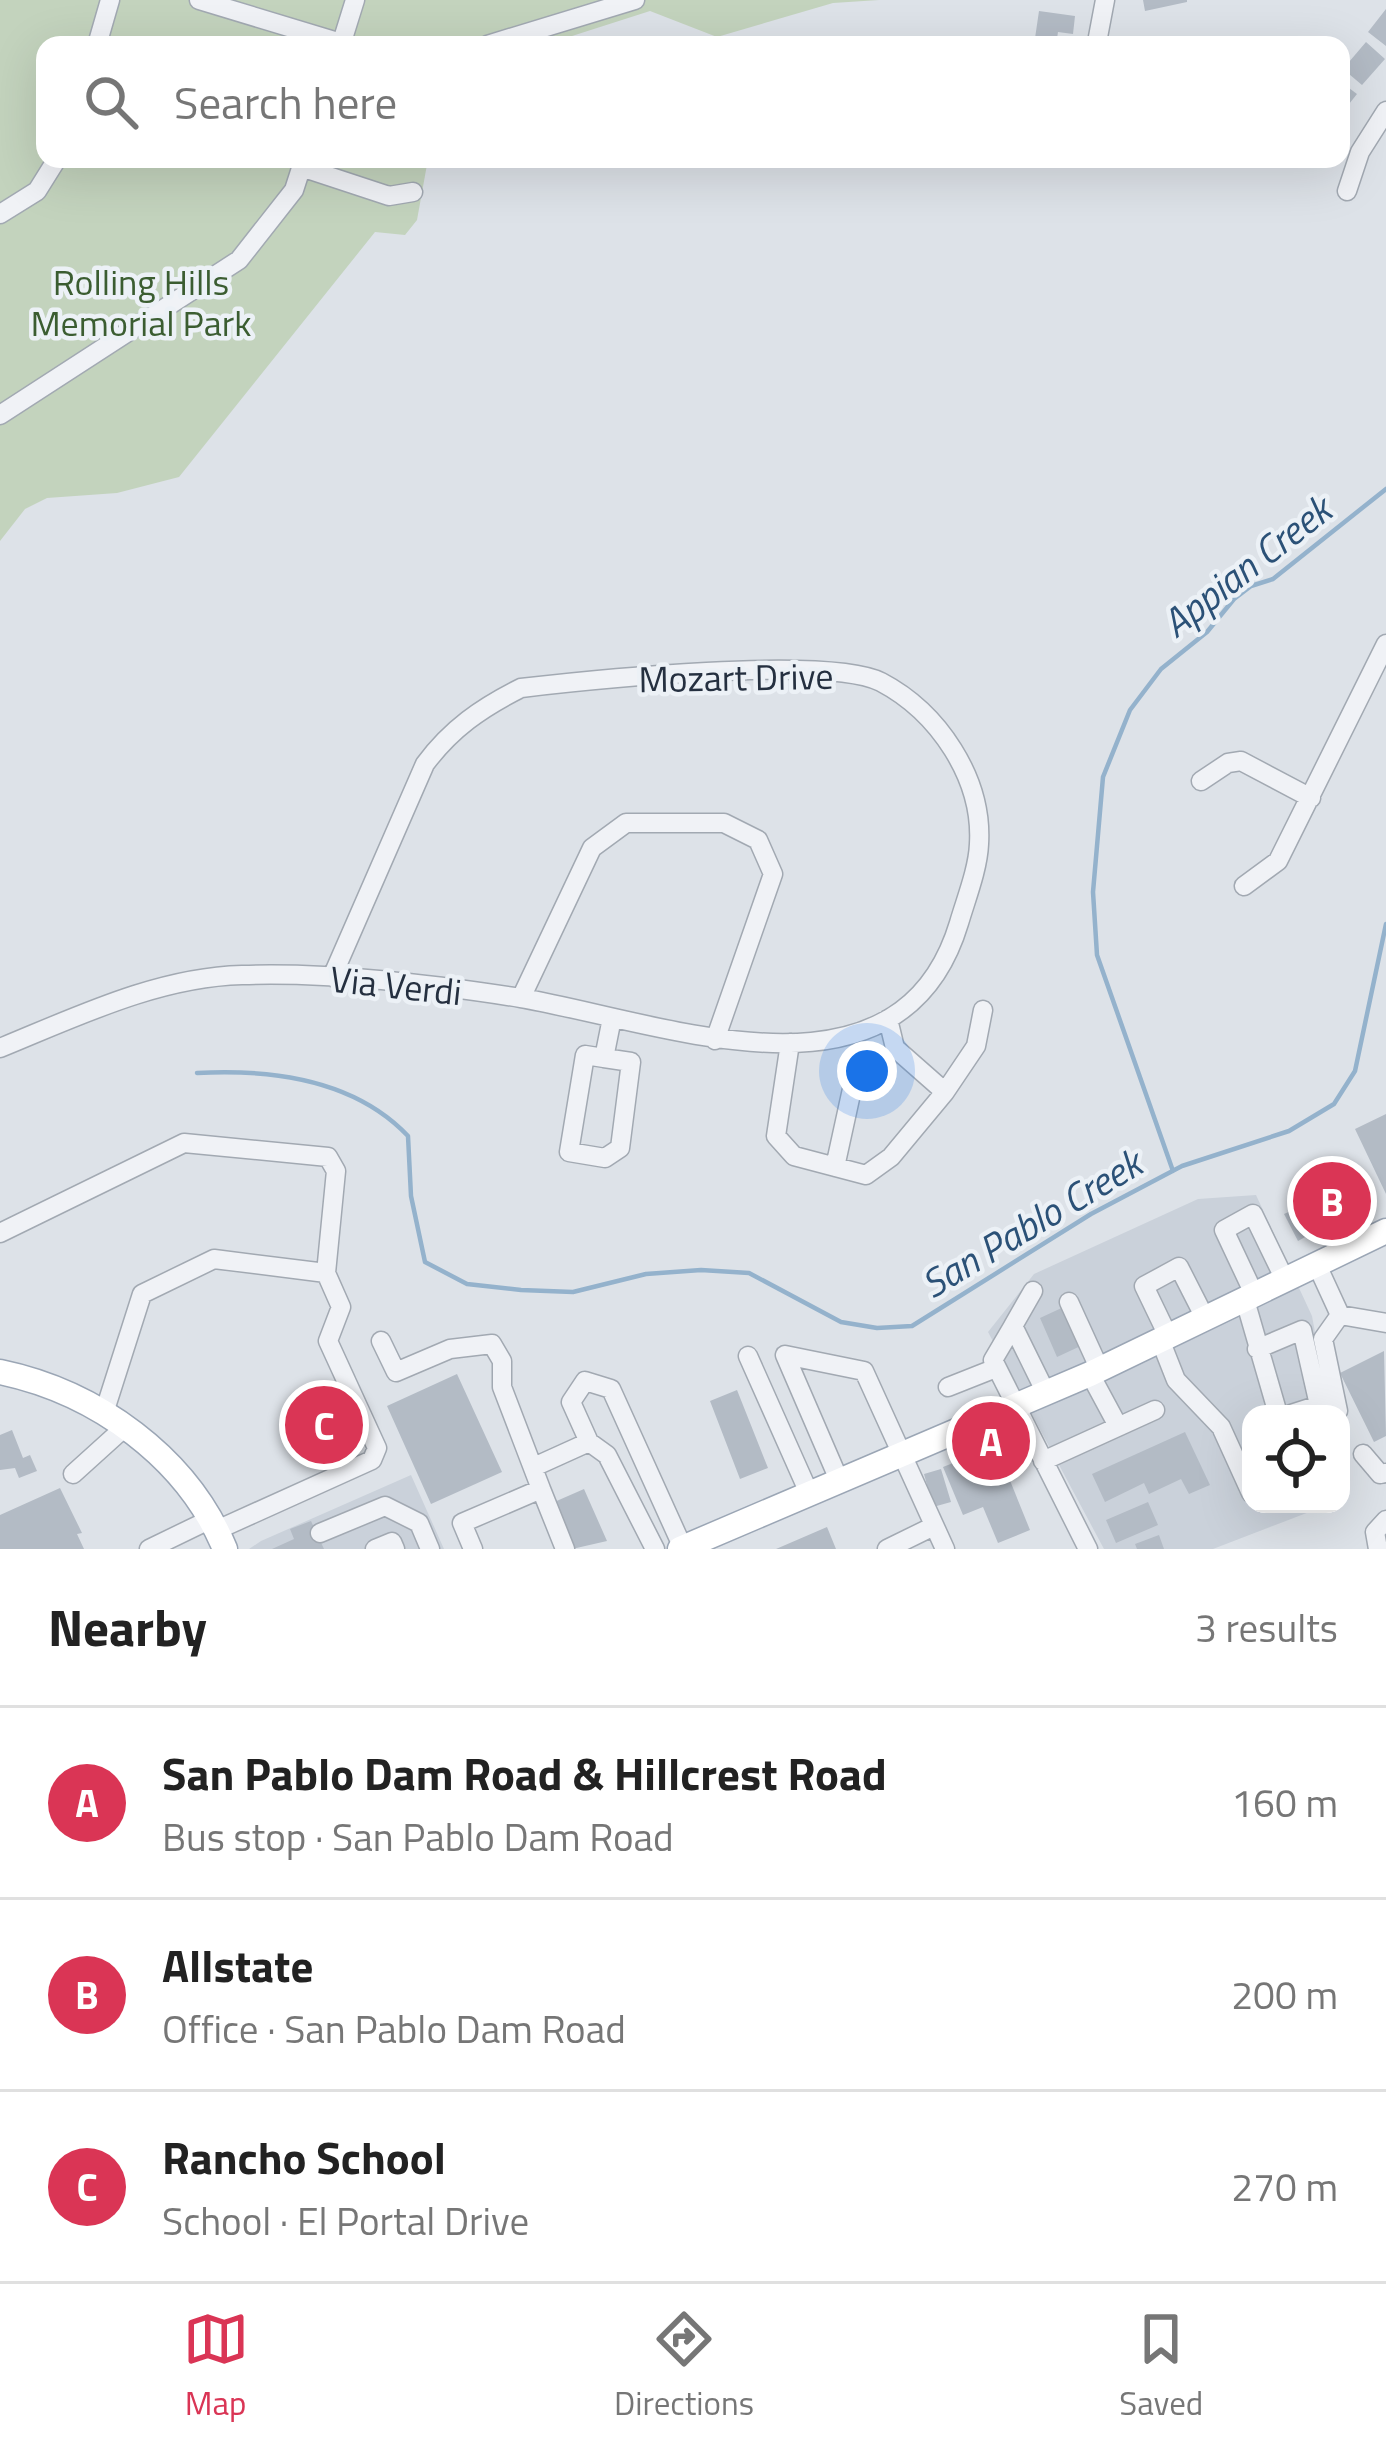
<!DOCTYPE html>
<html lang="en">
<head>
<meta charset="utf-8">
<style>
	:root { --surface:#fff; --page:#f6f6f6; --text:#222; --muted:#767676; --line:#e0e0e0; --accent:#da3555 }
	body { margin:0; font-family:"Titillium Web",sans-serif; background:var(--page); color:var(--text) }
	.controls { position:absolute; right:36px; bottom:36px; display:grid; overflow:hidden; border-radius:24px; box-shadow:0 12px 48px #0002 }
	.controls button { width:108px; height:108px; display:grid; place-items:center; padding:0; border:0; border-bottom:3px solid var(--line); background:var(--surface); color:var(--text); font:60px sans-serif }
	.you { position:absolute; left:867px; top:1071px; width:42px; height:42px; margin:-30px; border:9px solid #fff; border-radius:50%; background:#1a73e8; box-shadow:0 0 0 18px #1a73e833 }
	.badge { display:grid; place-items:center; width:78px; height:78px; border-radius:50%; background:var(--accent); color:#fff; font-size:39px; font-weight:700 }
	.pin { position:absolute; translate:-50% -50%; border:6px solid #fff; box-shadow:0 3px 12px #0006 }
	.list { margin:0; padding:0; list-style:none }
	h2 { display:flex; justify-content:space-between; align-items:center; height:156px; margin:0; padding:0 48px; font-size:51px }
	h2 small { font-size:39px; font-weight:400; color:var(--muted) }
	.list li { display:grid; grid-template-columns:78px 1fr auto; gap:36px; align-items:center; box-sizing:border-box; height:192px; padding:0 48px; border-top:3px solid var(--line) }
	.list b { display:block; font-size:45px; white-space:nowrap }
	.list p { margin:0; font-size:39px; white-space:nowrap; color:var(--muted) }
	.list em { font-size:39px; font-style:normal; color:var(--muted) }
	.icon { flex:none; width:66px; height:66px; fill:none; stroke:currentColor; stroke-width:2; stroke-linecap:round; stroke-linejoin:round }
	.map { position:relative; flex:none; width:1386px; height:1549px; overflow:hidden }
	.search { position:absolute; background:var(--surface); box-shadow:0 12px 48px #0002; left:36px; right:36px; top:36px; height:132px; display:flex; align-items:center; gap:30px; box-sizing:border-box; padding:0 42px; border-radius:24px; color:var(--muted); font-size:45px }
	.sheet { height:732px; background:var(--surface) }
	nav { display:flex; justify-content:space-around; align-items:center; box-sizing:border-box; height:168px; border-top:3px solid var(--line); background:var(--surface); font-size:33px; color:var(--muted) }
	nav a { display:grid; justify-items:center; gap:6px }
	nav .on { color:var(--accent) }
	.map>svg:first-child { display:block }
	.built { fill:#cad1da }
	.green { fill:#c3d3bd }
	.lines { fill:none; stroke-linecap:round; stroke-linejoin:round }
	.stream { stroke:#94b2cc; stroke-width:4.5 }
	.building { fill:#b3bbc5 }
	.minor-casing { stroke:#a2a9b2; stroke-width:21 }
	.major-casing { stroke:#9ba6b5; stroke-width:27 }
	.minor { stroke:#f0f2f6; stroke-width:18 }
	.major { stroke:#fff; stroke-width:24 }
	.labels { text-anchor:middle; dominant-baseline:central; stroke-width:9; stroke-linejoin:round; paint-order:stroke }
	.park-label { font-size:36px; fill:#3b5d31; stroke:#ecf1f6 }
	.street-label { font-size:36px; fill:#253040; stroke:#ecf1f6 }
	.water-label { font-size:39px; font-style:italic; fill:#2b5177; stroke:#ecf1f6 }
</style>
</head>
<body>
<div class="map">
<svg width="1386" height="1549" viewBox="0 0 1386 1549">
	<rect width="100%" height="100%" fill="#dde2e8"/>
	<path class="built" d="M1256,1195L1312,1316L1330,1414H1251V1504H1330L1213,1549H1104L988,1332L1034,1274L1198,1199Z
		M411,1475L444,1549H249L261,1541Z"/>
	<path class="green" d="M0,0H879L833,3L717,37L650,11L544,45H45V159H428L417,220L405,235L375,232L179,477L117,493L47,498L25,509L0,541Z"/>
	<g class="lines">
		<path class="stream" d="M197,1073C272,1069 354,1079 408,1136L411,1196L425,1262L467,1284L521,1290L573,1292L646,1274L701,1270L749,1273L841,1322L877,1328L912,1326L1091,1214L1182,1166L1289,1131L1334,1104L1355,1071L1386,924
			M1173,1171L1097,955L1093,892L1103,777L1130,710L1161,669L1207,632L1234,599L1251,586L1273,579L1386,489"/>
	</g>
	<path class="building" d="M1143,0H1187V2L1145,11Z
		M1386,9V46L1368,32Z
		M1039,11L1075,16L1073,34L1058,32L1056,45H1034Z
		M1366,42L1385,59L1362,85L1343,69Z
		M1341,82L1357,94L1341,114Z
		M1386,1114V1194L1355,1129Z
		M1335,1184L1347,1210L1330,1218L1318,1192Z
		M1302,1206L1314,1232L1298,1241L1284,1214Z
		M1068,1305L1085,1344L1057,1357L1040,1318Z
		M1384,1351L1386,1436L1374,1442L1340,1373Z
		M457,1374L502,1472L431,1504L387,1406Z
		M737,1390L768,1468L740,1479L710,1401Z
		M12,1430L23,1458L30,1455L37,1471L19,1478L15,1468L0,1470V1435Z
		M1185,1432L1210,1485L1189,1494L1181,1479L1149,1494L1144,1483L1105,1502L1092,1474Z
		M996,1446L1030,1530L998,1543L983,1507L963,1515L943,1467Z
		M941,1469L951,1502L933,1507L924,1474Z
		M60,1488L82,1533L77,1534L84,1549H0V1515Z
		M584,1489L607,1541L572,1549L552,1503Z
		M1148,1502L1158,1525L1116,1543L1106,1520Z
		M311,1521L324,1549H272L294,1539L290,1529Z
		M827,1527L836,1549H776Z
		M1159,1535L1164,1549H1137L1135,1544Z"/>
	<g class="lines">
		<defs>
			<path id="minor" d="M199,0L348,45
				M1098,37L1105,0
				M97,45L110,0
				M341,45L355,0
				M487,45L635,0
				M301,167L389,196L413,192
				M1347,191L1360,152L1386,111
				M0,214L37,191L57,159
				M0,415L239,260L294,190L304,159
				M1201,781L1228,763L1241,761L1311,798
				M1244,886L1278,861L1386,644
				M521,998L592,848L626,823H724L758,840L773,874L715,1040
				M888,1019L895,1048L945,1092L976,1046L983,1010
				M790,1043L776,1136L794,1156L866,1175L891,1157L945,1092
				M0,1048C76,1017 158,977 242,975C333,972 431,984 521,998C661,1022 900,1119 959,923C966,899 978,869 979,844C983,778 938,712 881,682C828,655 589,680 521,688C481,708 451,729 425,764L332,977
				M604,1058L631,1062L620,1148L605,1158L569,1152L585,1055L604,1058L612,1018
				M835,1167L854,1080
				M0,1233L184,1143L328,1157L336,1171L326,1273
				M1317,1265L1340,1315
				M1255,1296L1224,1230L1253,1214L1285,1280
				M1245,1300L1278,1414
				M1069,1302L1100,1370
				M1013,1326L1033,1291
				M1169,1338L1144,1286L1179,1267L1206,1320
				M381,1341L396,1372L450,1349L492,1344L502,1361V1387L541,1489
				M1161,1342L1176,1380L1221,1427L1251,1493
				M1257,1349L1302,1330L1319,1405L1291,1414
				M748,1356L809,1493
				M1090,1374L1118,1426
				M948,1387L996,1368
				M1046,1393L1013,1326L993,1360L1088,1549
				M1338,1411L1323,1339L1340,1315L1386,1323
				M104,1413L142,1294L214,1259L326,1273L341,1307L328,1341L377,1448L372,1460L217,1530
				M1363,1454L1380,1474L1386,1473
				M1043,1461L1155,1410
				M536,1466L589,1442
				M73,1474L125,1427
				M839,1480L785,1355L864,1371L945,1549
				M320,1533L385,1506L419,1523L430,1549
				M149,1549L211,1519
				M375,1549L392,1542L395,1549
				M473,1549L462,1523L541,1489L565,1549
				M655,1549L607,1455L589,1442L571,1402L585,1381L611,1389L683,1548
				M887,1549L934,1526
				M1378,1549L1375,1532L1386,1520"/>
			<path id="major" d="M0,1372C96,1392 187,1457 225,1549
				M680,1549L1090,1374L1386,1231"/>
		</defs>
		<use href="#minor" class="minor-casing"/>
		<use href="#major" class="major-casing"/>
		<use href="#minor" class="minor"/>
		<use href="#major" class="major"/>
	</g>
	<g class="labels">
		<g class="park-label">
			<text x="141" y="281">Rolling Hills<tspan x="141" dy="41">Memorial Park</tspan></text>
		</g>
		<g class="street-label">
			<text transform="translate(736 677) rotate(-1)">Mozart Drive</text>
			<text transform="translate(396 985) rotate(6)">Via Verdi</text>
		</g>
		<g class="water-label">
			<text transform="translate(1246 566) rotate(-38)">Appian Creek</text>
			<text transform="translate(1031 1223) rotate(-31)">San Pablo Creek</text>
		</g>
	</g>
</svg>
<div class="controls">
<button><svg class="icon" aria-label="locate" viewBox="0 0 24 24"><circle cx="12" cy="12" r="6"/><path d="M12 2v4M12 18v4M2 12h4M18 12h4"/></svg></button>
</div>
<div class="you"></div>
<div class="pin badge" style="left:991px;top:1441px">A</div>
<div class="pin badge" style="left:1332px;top:1201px">B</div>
<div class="pin badge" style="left:324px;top:1425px">C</div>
<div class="search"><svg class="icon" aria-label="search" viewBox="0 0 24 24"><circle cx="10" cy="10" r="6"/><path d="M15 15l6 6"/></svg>Search here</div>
</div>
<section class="sheet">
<h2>Nearby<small>3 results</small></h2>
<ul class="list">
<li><span class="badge">A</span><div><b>San Pablo Dam Road &amp; Hillcrest Road</b><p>Bus stop · San Pablo Dam Road</p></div><em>160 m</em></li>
<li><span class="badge">B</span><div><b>Allstate</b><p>Office · San Pablo Dam Road</p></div><em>200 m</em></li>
<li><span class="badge">C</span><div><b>Rancho School</b><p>School · El Portal Drive</p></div><em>270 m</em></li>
</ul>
</section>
<nav>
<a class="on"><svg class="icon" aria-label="map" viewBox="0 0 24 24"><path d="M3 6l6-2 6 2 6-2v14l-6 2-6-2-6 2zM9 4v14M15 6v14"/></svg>Map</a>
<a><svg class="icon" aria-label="directions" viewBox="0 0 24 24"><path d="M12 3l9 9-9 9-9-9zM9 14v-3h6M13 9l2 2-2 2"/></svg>Directions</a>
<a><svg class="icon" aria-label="saved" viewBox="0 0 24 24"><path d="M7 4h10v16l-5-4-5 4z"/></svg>Saved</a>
</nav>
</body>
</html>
